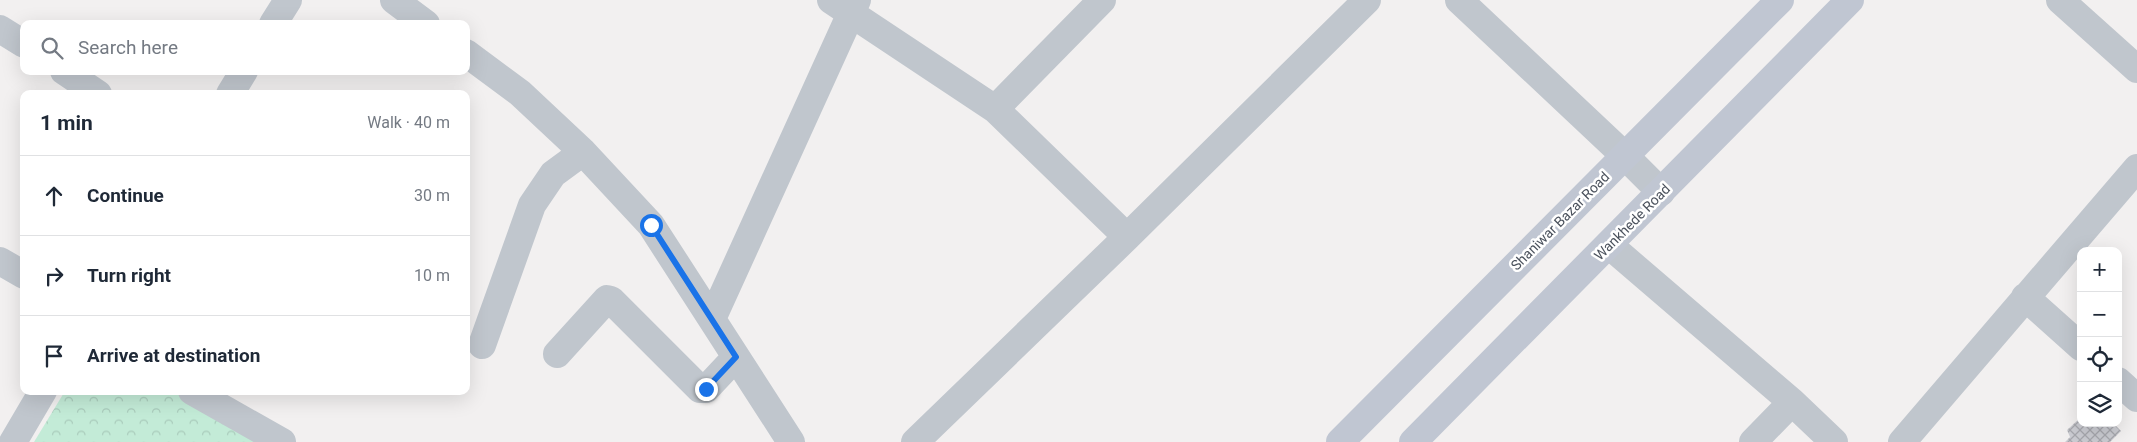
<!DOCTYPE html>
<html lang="en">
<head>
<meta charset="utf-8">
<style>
	:root { --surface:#fff; --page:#f6f6f7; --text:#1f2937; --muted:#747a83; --line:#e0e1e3 }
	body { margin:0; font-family:Roboto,sans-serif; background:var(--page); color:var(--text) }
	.controls { position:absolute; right:15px; bottom:15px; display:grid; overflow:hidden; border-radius:10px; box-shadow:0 5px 20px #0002 }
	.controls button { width:45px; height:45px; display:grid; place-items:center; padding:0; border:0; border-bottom:1px solid var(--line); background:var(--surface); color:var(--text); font:25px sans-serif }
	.stop { position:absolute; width:15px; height:15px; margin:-11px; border:4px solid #1a73e8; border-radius:50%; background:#fff }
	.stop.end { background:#1a73e8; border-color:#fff; box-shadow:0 1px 5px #0008 }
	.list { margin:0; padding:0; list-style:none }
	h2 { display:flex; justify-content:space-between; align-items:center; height:65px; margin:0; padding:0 20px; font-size:21px }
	h2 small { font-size:16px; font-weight:400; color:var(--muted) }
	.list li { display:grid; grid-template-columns:32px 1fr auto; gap:15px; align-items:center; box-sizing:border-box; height:80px; padding:0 20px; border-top:1px solid var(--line) }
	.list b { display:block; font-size:19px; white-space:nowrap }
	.list em { font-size:16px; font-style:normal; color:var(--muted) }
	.icon { flex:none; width:28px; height:28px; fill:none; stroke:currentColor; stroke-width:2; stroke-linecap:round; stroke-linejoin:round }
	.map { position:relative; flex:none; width:2137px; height:442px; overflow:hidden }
	.search { position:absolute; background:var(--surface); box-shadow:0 5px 20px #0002; left:20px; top:20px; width:450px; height:55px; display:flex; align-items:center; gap:12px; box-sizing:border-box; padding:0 18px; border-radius:10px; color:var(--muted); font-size:19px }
	.panel { position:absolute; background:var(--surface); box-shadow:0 5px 20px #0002; left:20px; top:90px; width:450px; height:305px; border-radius:10px }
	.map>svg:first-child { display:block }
	.park { fill:url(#park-crowns) }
	.building { fill:url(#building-cross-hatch) }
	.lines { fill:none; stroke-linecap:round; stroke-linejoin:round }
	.minor { stroke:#c0c6cd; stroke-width:28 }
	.secondary { stroke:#c0c6d2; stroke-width:28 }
	.route { stroke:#1a73e8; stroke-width:6 }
	.labels { text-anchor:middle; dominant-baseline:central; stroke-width:5; stroke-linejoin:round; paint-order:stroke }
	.street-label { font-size:14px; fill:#4a515c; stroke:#fff }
</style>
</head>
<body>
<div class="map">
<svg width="2137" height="442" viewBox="0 0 2137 442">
	<defs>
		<pattern id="park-crowns" width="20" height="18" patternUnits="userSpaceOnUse" patternTransform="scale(1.25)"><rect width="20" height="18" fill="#c3ebd7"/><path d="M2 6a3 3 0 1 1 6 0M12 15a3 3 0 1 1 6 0" fill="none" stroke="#a9cbbb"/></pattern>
		<pattern id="building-cross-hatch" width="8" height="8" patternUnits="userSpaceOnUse" patternTransform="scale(1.25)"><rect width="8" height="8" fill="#cbccd2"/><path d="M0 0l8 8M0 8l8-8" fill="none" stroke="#a7a8ae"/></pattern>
	</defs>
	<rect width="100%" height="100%" fill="#f2f0f0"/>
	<path class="park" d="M65,391H178L266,442H34Z"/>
	<path class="building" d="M2081,417V423H2113L2121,431L2110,442H2065L2070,437L2067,430Z"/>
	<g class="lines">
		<path class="minor" d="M394,0L426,24
			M831,0L995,109
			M1102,0L995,109L1127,237
			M1459,0L1625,156L1661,192
			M2060,0L2137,69
			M273,24L288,0
			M0,29L24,44
			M466,53L520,93L583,152L651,225L791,442
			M64,71L98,94
			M230,94L244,71
			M1609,245L1792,402L1834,442
			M0,261L24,275
			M2025,297L2081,347
			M712,319L857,0
			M482,345L532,205L553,174L583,152
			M557,354L607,299L611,300L700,389H706L736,357
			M2118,381L2137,398
			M192,391L282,442
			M13,442L43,391
			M915,442L1127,237L1367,0
			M1753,442L1792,402
			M1902,442L2137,168"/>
		<path class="secondary" d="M1340,442L1780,0
			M1413,442L1850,0"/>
	</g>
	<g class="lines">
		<path class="route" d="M651,225L736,357L706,389"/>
	</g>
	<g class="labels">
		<g class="street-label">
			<text transform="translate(1560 221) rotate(-45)">Shaniwar Bazar Road</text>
			<text transform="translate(1632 222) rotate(-45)">Wankhede Road</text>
		</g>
	</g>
</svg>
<div class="controls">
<button>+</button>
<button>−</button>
<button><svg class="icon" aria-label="locate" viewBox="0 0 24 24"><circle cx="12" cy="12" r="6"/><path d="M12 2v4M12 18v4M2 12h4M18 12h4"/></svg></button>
<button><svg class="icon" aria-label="layers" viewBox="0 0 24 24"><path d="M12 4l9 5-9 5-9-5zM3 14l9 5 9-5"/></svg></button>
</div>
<div class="stop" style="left:651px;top:225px"></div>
<div class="stop end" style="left:706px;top:389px"></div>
<div class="search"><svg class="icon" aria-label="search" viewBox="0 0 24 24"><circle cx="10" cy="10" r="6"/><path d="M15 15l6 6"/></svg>Search here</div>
<section class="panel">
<h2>1 min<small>Walk · 40 m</small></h2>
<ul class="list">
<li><svg class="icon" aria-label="ahead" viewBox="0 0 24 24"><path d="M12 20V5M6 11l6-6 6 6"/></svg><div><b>Continue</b></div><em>30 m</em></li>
<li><svg class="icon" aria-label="right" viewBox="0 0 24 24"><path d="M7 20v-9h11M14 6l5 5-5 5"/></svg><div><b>Turn right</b></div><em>10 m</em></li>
<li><svg class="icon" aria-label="arrive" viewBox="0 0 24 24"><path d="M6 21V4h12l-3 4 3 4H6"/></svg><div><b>Arrive at destination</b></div></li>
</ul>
</section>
</div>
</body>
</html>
